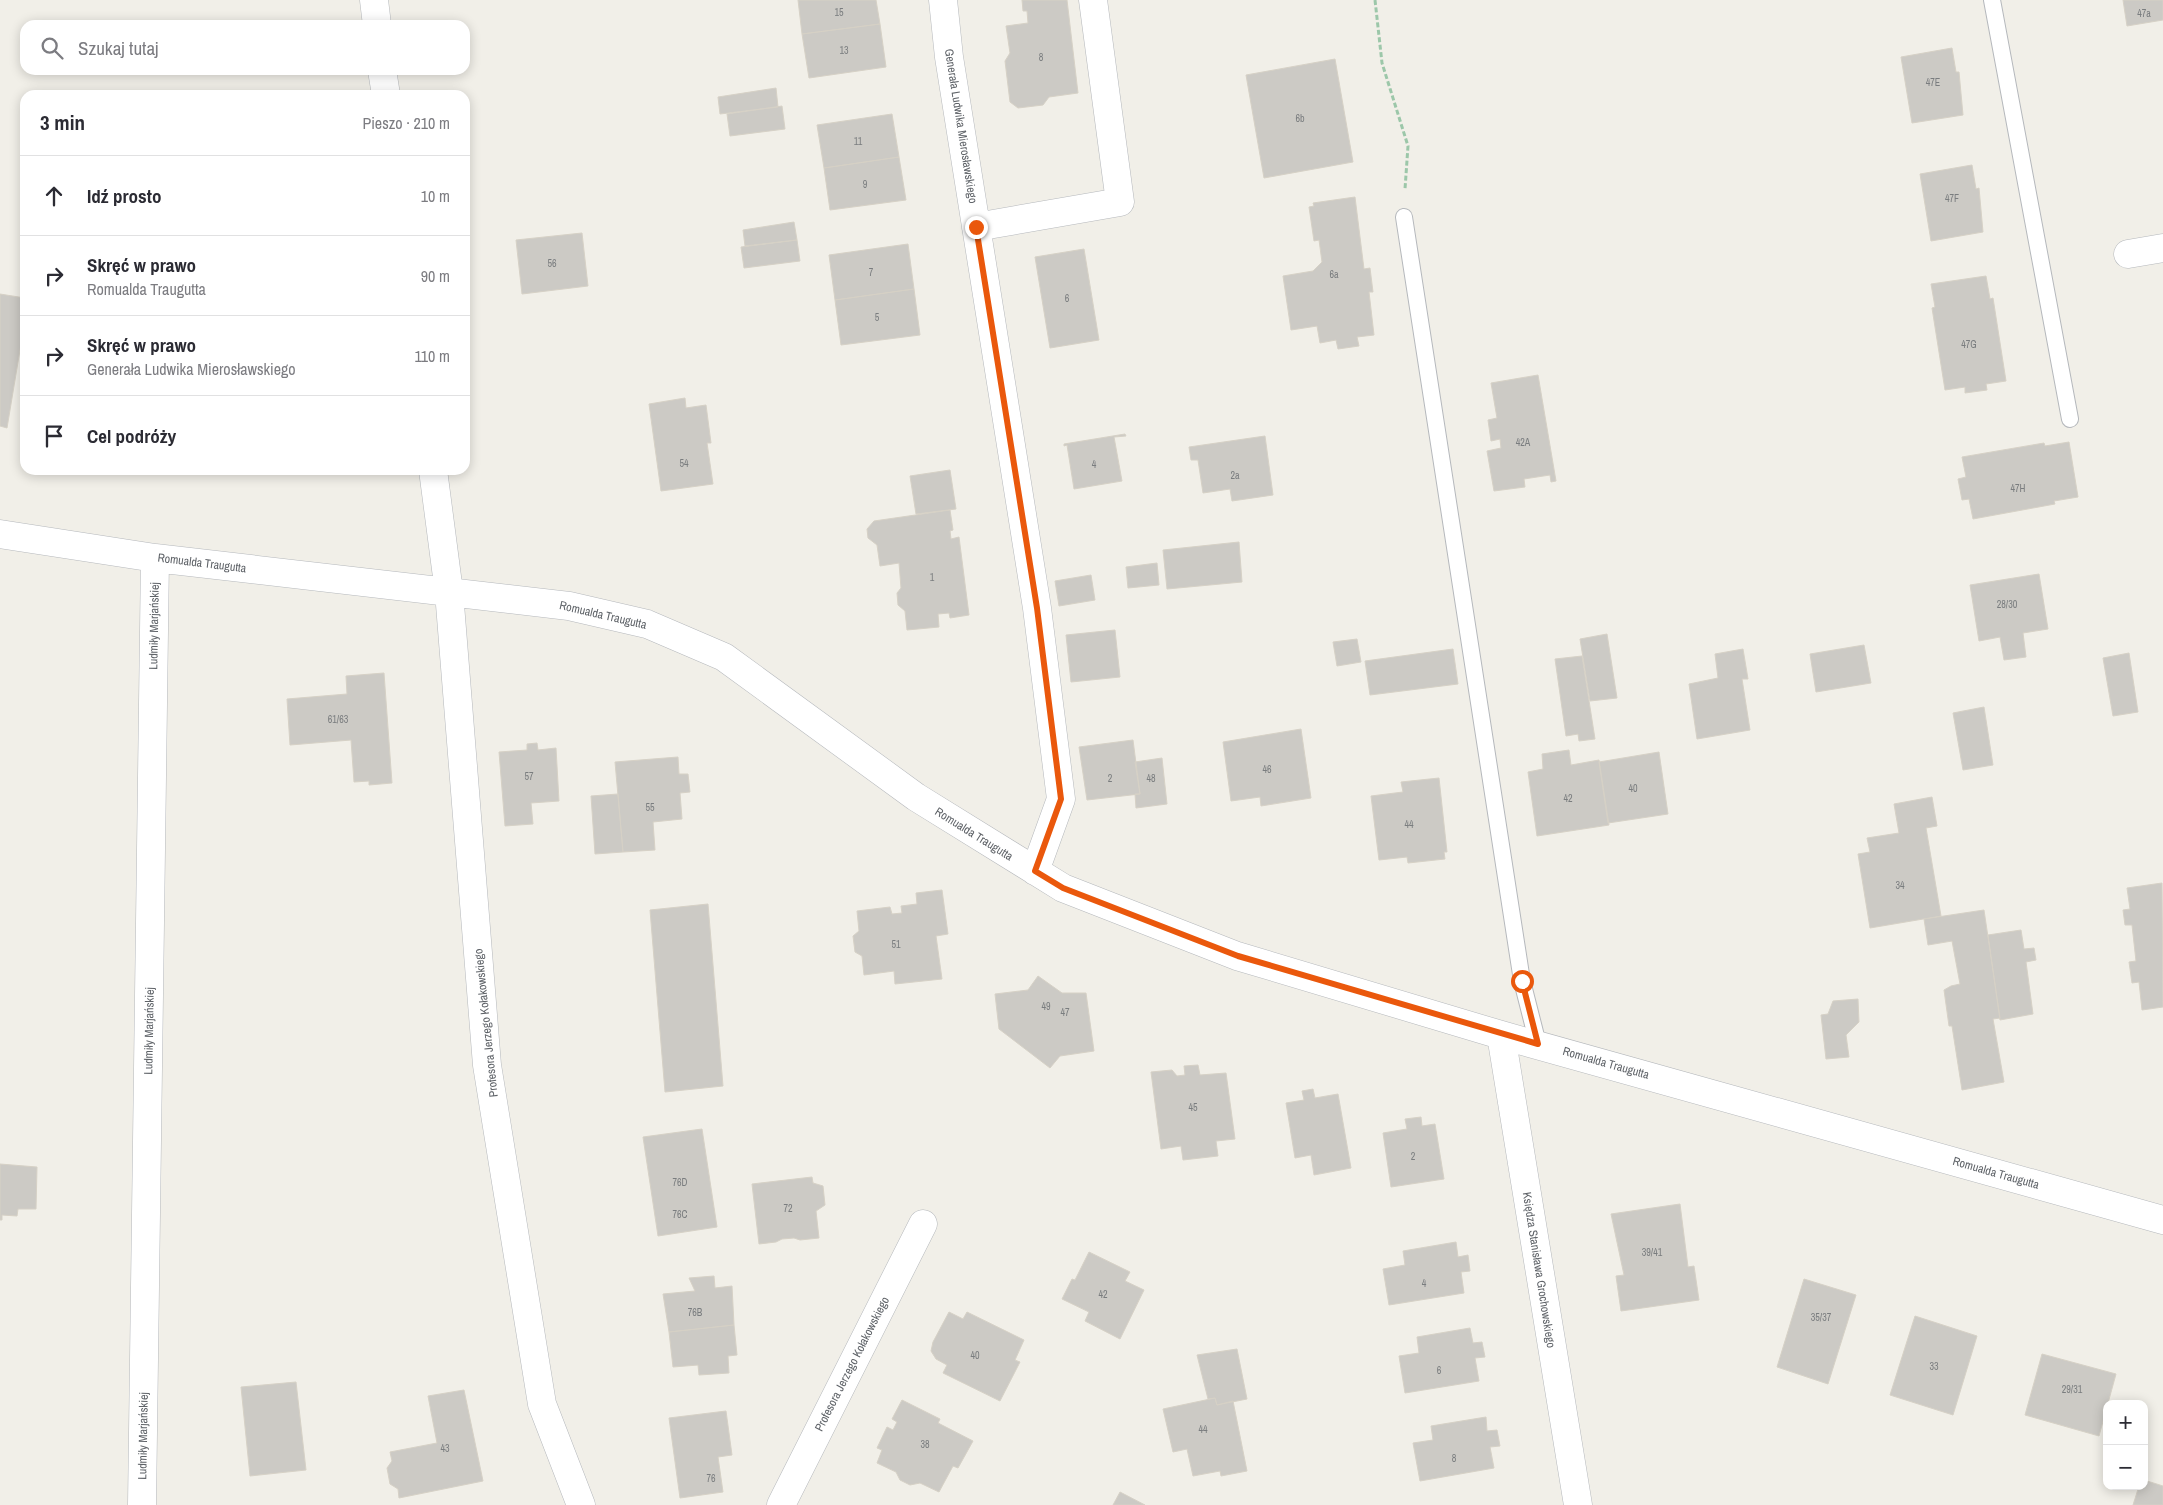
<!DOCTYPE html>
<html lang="pl">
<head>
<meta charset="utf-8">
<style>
	:root { --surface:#fff; --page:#f2f2f3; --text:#2b2b33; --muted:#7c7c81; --line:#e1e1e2 }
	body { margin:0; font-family:"Archivo Narrow",sans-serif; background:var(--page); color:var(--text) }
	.controls { position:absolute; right:15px; bottom:15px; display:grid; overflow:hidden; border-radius:10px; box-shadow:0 2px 12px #0003 }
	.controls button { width:45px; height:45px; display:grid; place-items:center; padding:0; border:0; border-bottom:1px solid var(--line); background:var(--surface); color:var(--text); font:25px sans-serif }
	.stop { position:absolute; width:15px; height:15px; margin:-11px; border:4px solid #ea580c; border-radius:50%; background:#fff }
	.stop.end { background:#ea580c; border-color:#fff; box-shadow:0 1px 5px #0008 }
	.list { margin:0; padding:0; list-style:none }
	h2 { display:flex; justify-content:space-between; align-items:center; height:65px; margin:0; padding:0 20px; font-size:21px }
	h2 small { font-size:16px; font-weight:400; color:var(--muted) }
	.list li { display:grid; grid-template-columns:32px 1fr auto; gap:15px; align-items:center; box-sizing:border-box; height:80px; padding:0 20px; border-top:1px solid var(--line) }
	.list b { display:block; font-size:19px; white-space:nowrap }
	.list p { margin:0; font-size:16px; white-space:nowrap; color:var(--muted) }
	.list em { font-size:16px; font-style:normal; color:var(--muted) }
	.icon { flex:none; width:28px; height:28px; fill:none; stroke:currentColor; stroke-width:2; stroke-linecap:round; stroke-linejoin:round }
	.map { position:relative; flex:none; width:2163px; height:1505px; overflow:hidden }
	.search { position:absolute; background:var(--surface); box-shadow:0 2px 12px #0003; left:20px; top:20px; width:450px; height:55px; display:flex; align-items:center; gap:12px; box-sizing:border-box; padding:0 18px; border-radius:15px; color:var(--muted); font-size:19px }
	.panel { position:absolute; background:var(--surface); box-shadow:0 2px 12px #0003; left:20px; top:90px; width:450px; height:385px; border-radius:15px }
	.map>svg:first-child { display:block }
	.building { fill:#cccac5; stroke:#d6d1c6 }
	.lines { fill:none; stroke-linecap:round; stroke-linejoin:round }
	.service-casing { stroke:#b5b8bc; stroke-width:18 }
	.minor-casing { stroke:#b5b8bc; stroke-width:29 }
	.path { stroke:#9cc7a9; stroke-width:3; stroke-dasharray:5 2.5; stroke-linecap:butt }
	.service { stroke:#fff; stroke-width:16 }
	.minor { stroke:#fff; stroke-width:28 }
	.route { stroke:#ea580c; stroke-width:6 }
	.labels { text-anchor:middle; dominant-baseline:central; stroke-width:5; stroke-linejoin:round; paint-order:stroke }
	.number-label { font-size:10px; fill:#7a7d7f }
	.street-label { font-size:12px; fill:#5f6368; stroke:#fff }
</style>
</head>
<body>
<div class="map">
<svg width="2163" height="1505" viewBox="0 0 2163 1505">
	<rect width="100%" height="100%" fill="#f1efe8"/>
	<path class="building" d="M798,0H876L880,24L802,34Z
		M1022,0H1067L1078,93L1049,97L1043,105L1018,108L1010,102L1005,61L1010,53L1006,26L1028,23L1027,11H1023Z
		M2123,0H2163V20L2127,26Z
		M880,24L886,67L809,78L802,34Z
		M1952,48L1956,72H1959L1963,115L1912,123L1901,57Z
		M1335,59L1353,162L1264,178L1246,75Z
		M776,88L778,107L720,114L718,97Z
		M782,106L785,129L730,136L727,114Z
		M892,114L899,157L824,168L817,125Z
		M899,157L906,200L830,210L824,168Z
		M1972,165L1976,189L1979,188L1983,232L1931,241L1920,174Z
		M1355,197L1364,269L1370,268L1373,292H1369L1374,335L1357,337L1359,346L1338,349L1336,340L1320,343L1317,326L1291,330L1283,276L1313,271L1322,262L1319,240L1314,241L1309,207L1314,206L1313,203Z
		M794,222L797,240L745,246L743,230Z
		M582,233L588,286L522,294L516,240Z
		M797,240L800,261L744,268L741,247Z
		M908,244L914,289L835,300L829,255Z
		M1084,249L1099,340L1050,348L1035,257Z
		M1986,276L1990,299L1993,298L2006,381L1986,384L1987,390L1965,393V387L1945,390L1932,308L1935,307L1931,284Z
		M914,289L920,335L841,345L835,300Z
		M0,294L25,298V320L7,428L0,426Z
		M1538,375L1556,481L1551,482L1550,475L1524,479L1525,487L1494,491L1487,451L1501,448L1500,439L1491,441L1488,420L1497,418L1491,383Z
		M685,398L686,408L706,405L711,443H707L713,484L661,491L649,404Z
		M1125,434L1126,436L1114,437L1122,481L1074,489L1067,445L1064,446V444Z
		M1265,436L1273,495L1232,501L1230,489L1203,493L1198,460H1191L1189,447Z
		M2069,442L2078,497L2054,501L2055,504L1973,519L1969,499L1962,500L1958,479L1966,477L1962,457L2044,443L2045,446Z
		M950,470L956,509L916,514L910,476Z
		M950,510L953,530L950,531L951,539L959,537L969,615L950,618L949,613L938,614L939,627L907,630L905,611L898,605L897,593L901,588L899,563L880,566L877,545L868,538L867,529L874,521Z
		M1239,542L1242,582L1167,589L1163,550Z
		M1157,563L1159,585L1128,588L1126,567Z
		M2039,574L2048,629L2023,633L2026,657L2004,660L2000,637L1979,641L1970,585Z
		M1091,575L1095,600L1059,606L1055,581Z
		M1115,630L1120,677L1071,682L1066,635Z
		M1607,634L1617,698L1590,701L1580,639Z
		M1357,639L1361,662L1337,666L1333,642Z
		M1864,645L1871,683L1816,692L1810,654Z
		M1453,649L1458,684L1370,695L1365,661Z
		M1743,649L1748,679H1742L1750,730L1697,739L1689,684L1718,678L1715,654Z
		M2129,653L2138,712L2113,716L2103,658Z
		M1582,656L1595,739L1579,741L1578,734L1566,736L1555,659Z
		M384,673L392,783L369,785V781L354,782L351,740L290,745L287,699L347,694L346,676Z
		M1984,707L1993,765L1963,770L1953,713Z
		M1301,729L1311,798L1261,806L1260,797L1231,801L1223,742Z
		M1133,740L1140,794L1087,800L1079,747Z
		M537,743L538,750L556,748L559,801L531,803L533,824L505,826L499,752L527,750V744Z
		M1569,750L1571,765L1599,760L1609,825L1537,836L1528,772L1543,769L1542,754Z
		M1659,752L1668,814L1608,823L1599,762Z
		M678,757L679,774H688L690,792L680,793L682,819L653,822L655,850L623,852L615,762Z
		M1162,758L1167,804L1136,808L1135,794H1140L1135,762Z
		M1439,778L1447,852H1444L1445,859L1408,863L1407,857L1379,860L1371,796L1403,792L1401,782Z
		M618,794L623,852L595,854L591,796Z
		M1932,797L1937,826L1926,828L1941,916L1870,928L1858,854L1870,852L1867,838L1899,833L1894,804Z
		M2162,883L2163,1007L2142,1010L2139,982L2132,983L2129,962L2136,961L2132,925H2125L2123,910L2130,909L2127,888Z
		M942,890L948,934L936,936L942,979L895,984L894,971L864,975L862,956L855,952L853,936L859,931L857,911L890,907L892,914L902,913L901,906L917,904L916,893Z
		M708,904L723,1086L665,1092L650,910Z
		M1984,910L2000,1018L1993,1019L2004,1082L1962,1090L1952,1026H1949L1944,990L1951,986L1960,984L1952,941L1928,945L1924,919Z
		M2021,930L2024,949L2034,948L2036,960L2026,962L2033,1014L2000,1020L1988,935Z
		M1038,976L1062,993H1086L1094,1051L1060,1056L1050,1068L999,1029L995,994L1028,990Z
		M1858,999L1859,1022L1846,1035L1849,1057L1826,1059L1821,1015L1828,1014L1833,1001Z
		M1198,1065L1200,1075L1226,1073L1235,1139L1216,1141L1218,1156L1183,1160L1181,1146L1161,1149L1151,1072L1172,1070L1177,1076L1185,1075L1184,1066Z
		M1313,1089L1315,1098L1338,1094L1351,1168L1314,1175L1311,1155L1295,1158L1286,1103L1304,1100L1302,1091Z
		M1421,1117L1422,1126L1435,1124L1444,1179L1391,1187L1383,1133L1407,1129L1405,1119Z
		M702,1129L717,1227L658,1236L643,1137Z
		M0,1164L37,1167L36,1209H18L17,1216L2,1215V1220H0Z
		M812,1177L813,1183L823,1186L825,1205L816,1211L819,1238L800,1240L794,1238L782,1239L776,1242L759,1244L752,1184Z
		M1680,1204L1688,1267L1694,1266L1699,1300L1621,1311L1616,1276L1624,1275L1611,1214Z
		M1456,1242L1458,1257L1468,1255L1470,1271L1461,1272L1464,1293L1389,1305L1383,1269L1405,1265L1403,1251Z
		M1089,1252L1130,1272L1125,1281L1144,1290L1120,1339L1085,1321L1089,1312L1062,1299L1072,1279L1075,1280Z
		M714,1276L715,1288L732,1286L734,1325L669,1332L663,1294L695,1291L689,1278Z
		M1804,1279L1856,1295L1828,1384L1777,1367Z
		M949,1312L963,1319L967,1312L1024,1340L1015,1360L1020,1362L1000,1401L943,1373L947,1365L936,1359L931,1351L933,1342Z
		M1915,1316L1977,1336L1953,1415L1890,1395Z
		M734,1325L737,1355L728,1356L729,1373L699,1375L698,1365L673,1367L669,1332Z
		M1470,1328L1473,1343L1482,1342L1485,1357L1475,1358L1479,1381L1405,1393L1399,1356L1419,1353L1417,1337Z
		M1237,1349L1247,1399L1217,1405L1215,1398L1208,1399L1197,1355Z
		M2042,1354L2116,1374L2099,1436L2025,1415Z
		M296,1382L306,1470L250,1476L241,1387Z
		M464,1390L483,1481L399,1498L398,1489L390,1484L387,1468L392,1461L390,1452L437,1443L428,1396Z
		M1215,1398L1217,1405L1233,1401L1247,1471L1221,1476L1220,1471L1193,1476L1187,1449L1173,1452L1163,1409Z
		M902,1400L940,1419L938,1423L973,1441L958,1468L953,1466L939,1492L920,1483L910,1485L900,1480L896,1472L877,1463L882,1450L877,1448L887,1427L893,1430L897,1422L892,1419Z
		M726,1411L732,1455L718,1457L723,1492L680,1498L669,1418Z
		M1486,1417L1487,1431L1497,1430L1500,1446L1490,1447L1494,1468L1420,1481L1413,1443L1433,1440L1431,1426Z
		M2144,1480L2163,1486V1505H2133L2139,1486H2144Z
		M1120,1492L1145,1505H1113Z"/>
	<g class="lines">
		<defs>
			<path id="service" d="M1992,0L2070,419
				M1404,217L1522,981L1538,1044"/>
			<path id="minor" d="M374,0L377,25
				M943,0L949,57L1037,608L1061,799L1035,871
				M382,70L386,95
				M976,227L1120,202L1093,0
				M2128,254L2163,248
				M433,470L449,592L487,1065L542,1404L581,1505
				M0,534L155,558L569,606L647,624L724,657L916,797L1063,888L1237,956L1501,1035L2163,1220
				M1501,1035L1578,1505
				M142,1505L155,558
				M781,1505L923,1224"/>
		</defs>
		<use href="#service" class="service-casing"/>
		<use href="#minor" class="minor-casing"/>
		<path class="path" d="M1375,0L1382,63L1408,146L1405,189"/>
		<use href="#service" class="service"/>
		<use href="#minor" class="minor"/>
	</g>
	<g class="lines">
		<path class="route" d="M976,227L1037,608L1061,799L1035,871L1063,888L1238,956L1538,1044L1522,981"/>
	</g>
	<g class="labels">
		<g class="number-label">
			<text x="839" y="12">15</text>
			<text x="2144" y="13">47a</text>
			<text x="844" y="50">13</text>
			<text x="1041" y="57">8</text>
			<text x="1933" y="82">47E</text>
			<text x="1300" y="118">6b</text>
			<text x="858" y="141">11</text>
			<text x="865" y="184">9</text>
			<text x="1952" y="198">47F</text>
			<text x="552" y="263">56</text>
			<text x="871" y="272">7</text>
			<text x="1334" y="274">6a</text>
			<text x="1067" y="298">6</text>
			<text x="877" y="317">5</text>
			<text x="1969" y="344">47G</text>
			<text x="1523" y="442">42A</text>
			<text x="684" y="463">54</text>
			<text x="1094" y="464">4</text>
			<text x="1235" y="475">2a</text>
			<text x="2018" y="488">47H</text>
			<text x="932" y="577">1</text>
			<text x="2007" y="604">28/30</text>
			<text x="338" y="719">61/63</text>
			<text x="1267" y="769">46</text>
			<text x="529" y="776">57</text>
			<text x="1110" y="778">2</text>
			<text x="1151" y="778">48</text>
			<text x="1633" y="788">40</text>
			<text x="1568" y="798">42</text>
			<text x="650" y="807">55</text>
			<text x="1409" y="824">44</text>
			<text x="1900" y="885">34</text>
			<text x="896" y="944">51</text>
			<text x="1046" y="1006">49</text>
			<text x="1065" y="1012">47</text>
			<text x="1193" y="1107">45</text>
			<text x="1413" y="1156">2</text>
			<text x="680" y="1182">76D</text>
			<text x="788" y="1208">72</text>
			<text x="680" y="1214">76C</text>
			<text x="1652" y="1252">39/41</text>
			<text x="1424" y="1283">4</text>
			<text x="1103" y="1294">42</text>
			<text x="695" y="1312">76B</text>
			<text x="1821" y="1317">35/37</text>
			<text x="975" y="1355">40</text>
			<text x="1934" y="1366">33</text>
			<text x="1439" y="1370">6</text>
			<text x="2072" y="1389">29/31</text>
			<text x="1203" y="1429">44</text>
			<text x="925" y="1444">38</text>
			<text x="445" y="1448">43</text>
			<text x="1454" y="1458">8</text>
			<text x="711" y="1478">76</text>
		</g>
		<g class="street-label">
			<text transform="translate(961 126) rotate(81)">Generała Ludwika Mierosławskiego</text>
			<text transform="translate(202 563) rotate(7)">Romualda Traugutta</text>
			<text transform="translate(603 615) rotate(13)">Romualda Traugutta</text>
			<text transform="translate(154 626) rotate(-89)">Ludmiły Marjańskiej</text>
			<text transform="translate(974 834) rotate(32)">Romualda Traugutta</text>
			<text transform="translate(486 1023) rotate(-96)">Profesora Jerzego Kołakowskiego</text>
			<text transform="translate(149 1031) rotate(-89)">Ludmiły Marjańskiej</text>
			<text transform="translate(1606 1063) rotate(16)">Romualda Traugutta</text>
			<text transform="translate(1996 1173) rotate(16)">Romualda Traugutta</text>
			<text transform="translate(1539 1270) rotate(81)">Księdza Stanisława Grochowskiego</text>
			<text transform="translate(852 1364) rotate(-63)">Profesora Jerzego Kołakowskiego</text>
			<text transform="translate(143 1436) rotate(-89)">Ludmiły Marjańskiej</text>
		</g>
	</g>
</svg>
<div class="controls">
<button>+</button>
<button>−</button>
</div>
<div class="stop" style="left:1522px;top:981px"></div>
<div class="stop end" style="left:976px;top:227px"></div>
<div class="search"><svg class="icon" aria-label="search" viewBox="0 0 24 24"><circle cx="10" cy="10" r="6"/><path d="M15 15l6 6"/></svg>Szukaj tutaj</div>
<section class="panel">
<h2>3 min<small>Pieszo · 210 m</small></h2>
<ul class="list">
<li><svg class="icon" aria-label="ahead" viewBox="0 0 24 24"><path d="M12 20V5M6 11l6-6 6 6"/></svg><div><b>Idź prosto</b></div><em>10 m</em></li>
<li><svg class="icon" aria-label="right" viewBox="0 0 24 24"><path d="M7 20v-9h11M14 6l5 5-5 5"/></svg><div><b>Skręć w prawo</b><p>Romualda Traugutta</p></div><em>90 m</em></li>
<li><svg class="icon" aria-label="right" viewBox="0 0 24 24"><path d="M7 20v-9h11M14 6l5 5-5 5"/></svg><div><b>Skręć w prawo</b><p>Generała Ludwika Mierosławskiego</p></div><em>110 m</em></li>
<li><svg class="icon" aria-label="arrive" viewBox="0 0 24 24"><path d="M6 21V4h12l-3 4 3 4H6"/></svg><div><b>Cel podróży</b></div></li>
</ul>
</section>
</div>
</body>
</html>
